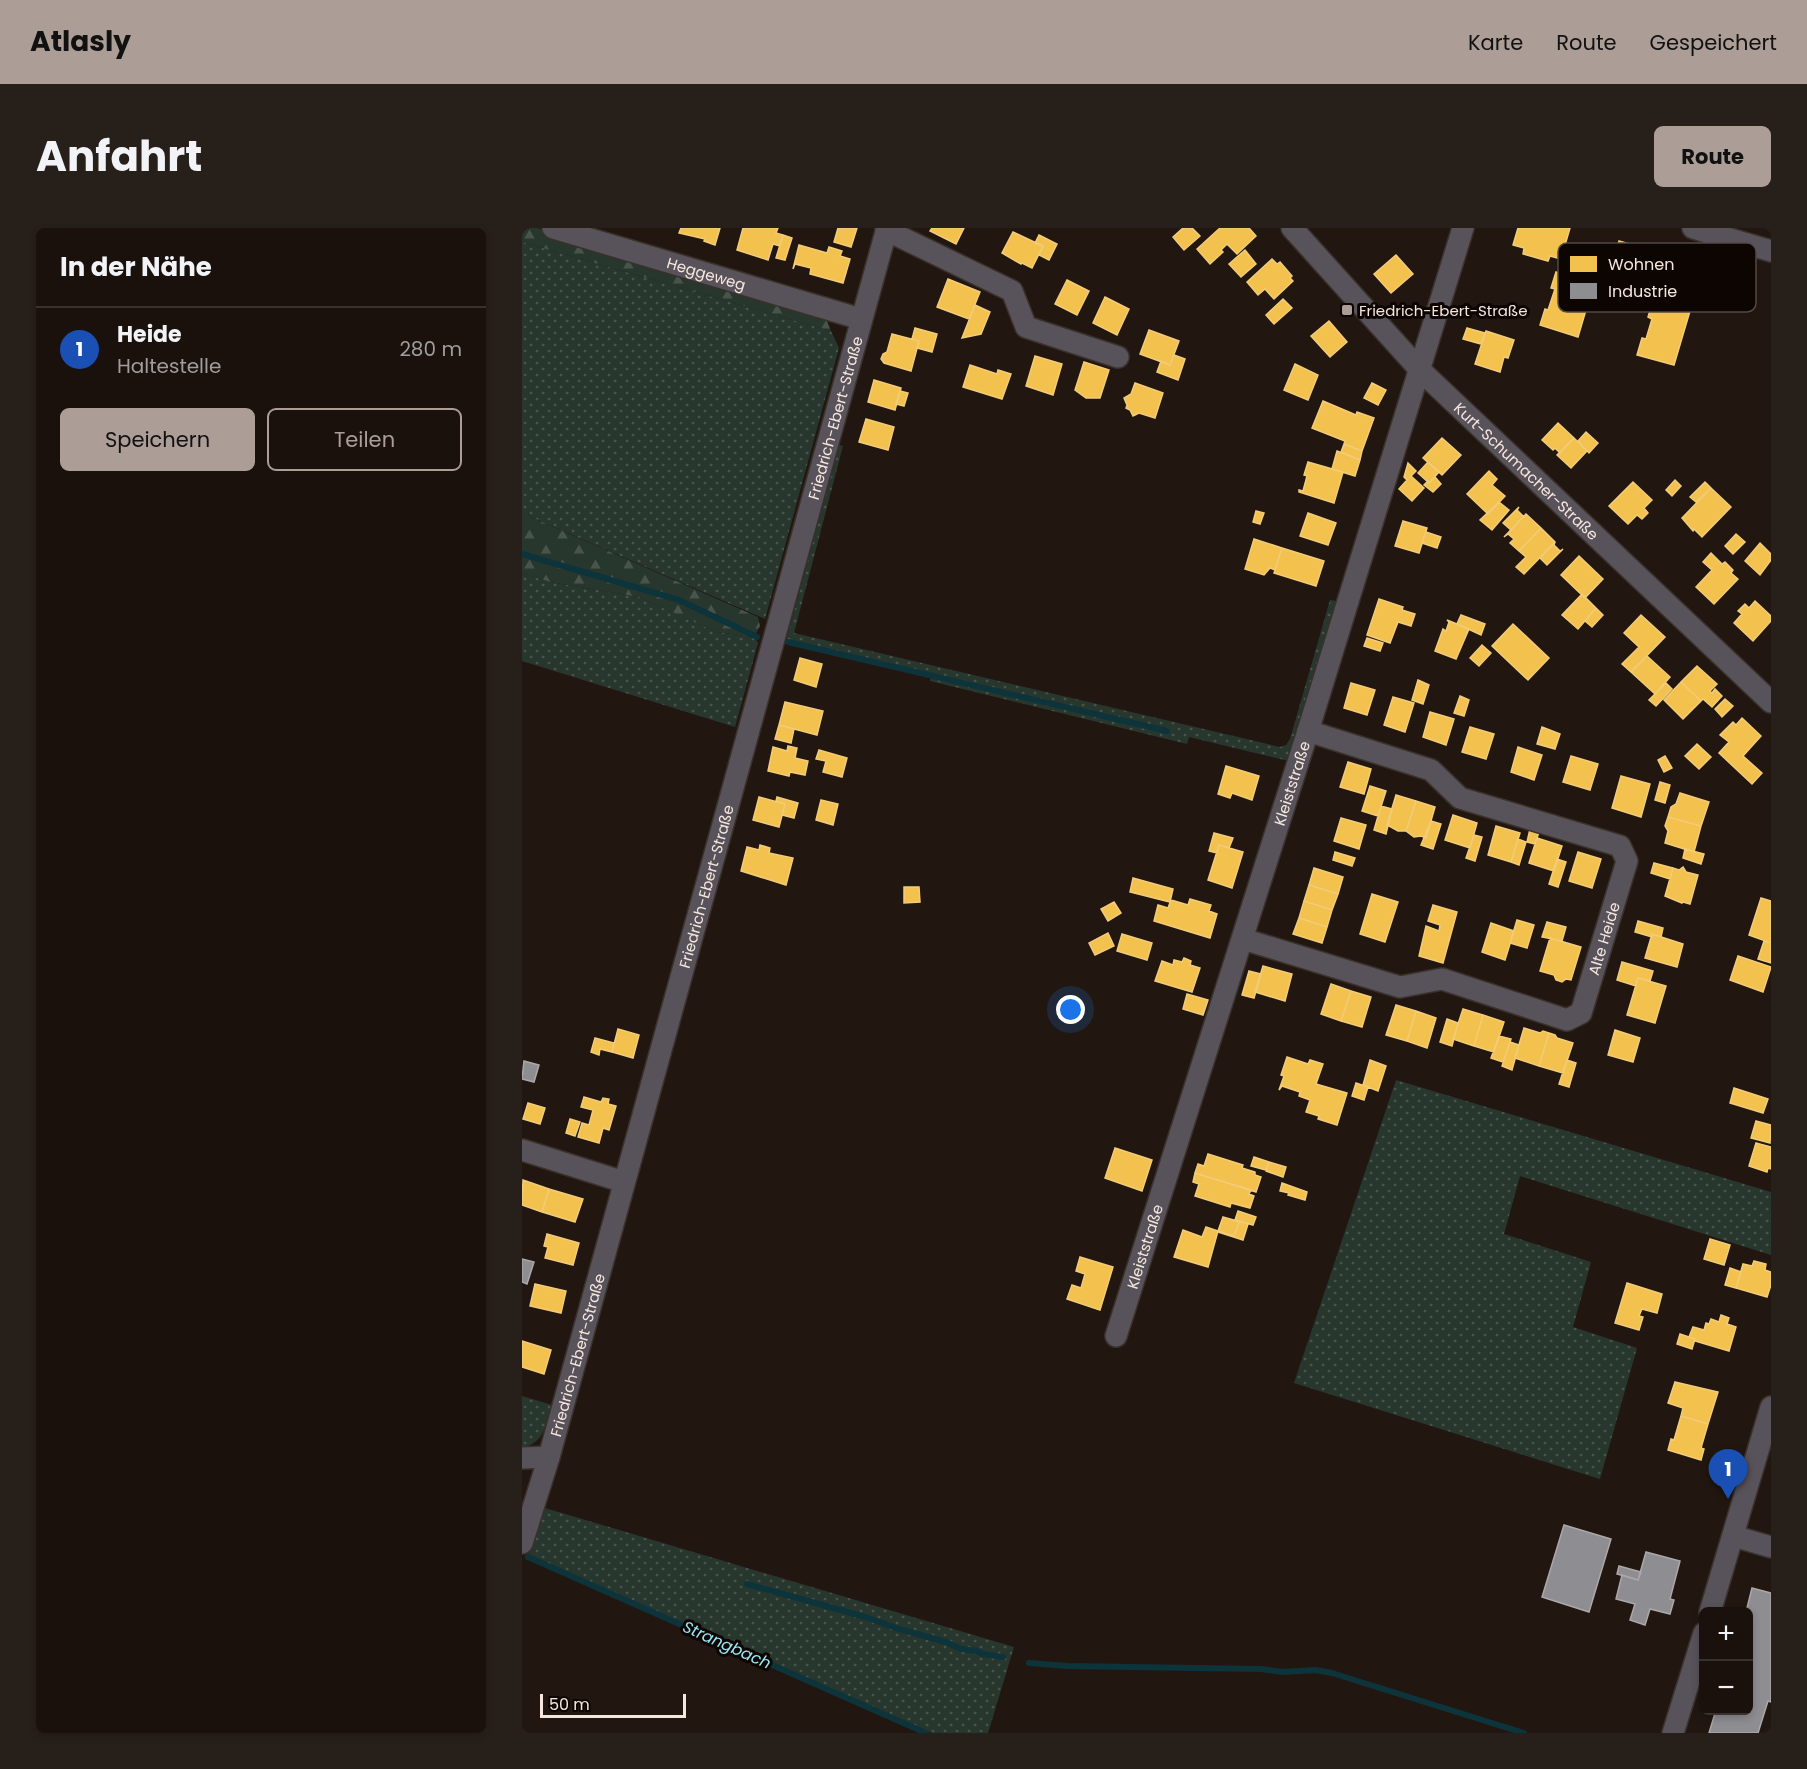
<!DOCTYPE html>
<html lang="de">
<head>
<meta charset="utf-8">
<style>
	:root { --surface:#1a110c; --page:#271f1a; --text:#f1f3f6; --muted:#9f9d9d; --line:#38312d; --accent:#ac9e96 }
	body { margin:0; font-family:Poppins,sans-serif; background:var(--page); color:var(--text) }
	.controls { position:absolute; right:18px; bottom:18px; display:grid; overflow:hidden; border-radius:9px; box-shadow:0 3px 9px #0003 }
	.controls button { width:54px; height:54px; display:grid; place-items:center; padding:0; border:0; border-bottom:2px solid var(--line); background:var(--surface); color:var(--text); font:30px sans-serif }
	.scale { position:absolute; left:18px; bottom:15px; width:146px; box-sizing:border-box; padding-left:6px; border:3px solid #f6e7de; border-top:0; font-size:16px; line-height:21px; white-space:nowrap; color:#f6e7de; -webkit-text-stroke:4px #0c0502; paint-order:stroke }
	.you { position:absolute; left:549px; top:782px; width:21px; height:21px; margin:-15px; border:4px solid #fff; border-radius:50%; background:#1a73e8; box-shadow:0 0 0 9px #1a73e833 }
	.badge { display:grid; place-items:center; width:39px; height:39px; border-radius:50%; background:var(--accent); color:#fff; font-size:20px; font-weight:700 }
	.pin { position:absolute; translate:-50% -50px; filter:drop-shadow(0 2px 3px #0008) }
	.pin::after { content:''; position:absolute; top:32px; width:21px; height:18px; background:inherit; clip-path:polygon(0 0,100% 0,50% 100%) }
	.list { margin:0; padding:0; list-style:none }
	h2 { display:flex; justify-content:space-between; align-items:center; height:78px; margin:0; padding:0 24px; font-size:26px }
	h2 small { font-size:20px; font-weight:400; color:var(--muted) }
	.list li { display:grid; grid-template-columns:39px 1fr auto; gap:18px; align-items:center; box-sizing:border-box; height:84px; padding:0 24px; border-top:2px solid var(--line) }
	.list b { display:block; font-size:22px; white-space:nowrap }
	.list p { margin:0; font-size:20px; white-space:nowrap; color:var(--muted) }
	.list em { font-size:20px; font-style:normal; color:var(--muted) }
	.actions { display:flex; gap:12px; padding:18px 24px }
	.actions a { flex:1; padding:14px 0; border:2px solid var(--accent); border-radius:9px; text-align:center; font-size:21px; color:var(--accent) }
	.actions .main { background:var(--accent); color:#111 }
	.map { position:relative; flex:none; width:1249px; height:1505px; overflow:hidden; border-radius:9px }
	header { display:flex; align-items:center; gap:36px; box-sizing:border-box; height:84px; padding:0 30px; background:var(--accent); color:#111 }
	header strong { font-size:28px }
	nav { display:flex; gap:33px; margin-inline-start:auto; font-size:21px }
	.intro { display:flex; align-items:center; justify-content:space-between; box-sizing:border-box; height:144px; padding:0 36px }
	h1 { margin:0; font-size:42px }
	.button { padding:15px 27px; border-radius:9px; background:var(--accent); color:#111; font-size:21px; font-weight:700 }
	main { display:flex; gap:36px; padding:0 36px }
	aside { flex:1; background:var(--surface); border-radius:9px; box-shadow:0 3px 9px #0003 }
	.map>svg:first-child { display:block }
	.green { fill:url(#green-dots) }
	.forest { fill:url(#forest-firs) }
	.homes { fill:#f2c14e; stroke:#f3cc79; stroke-width:1.5 }
	.industry { fill:#8d8d92; stroke:#aca8a9; stroke-width:1.5 }
	.lines { fill:none; stroke-linecap:round; stroke-linejoin:round }
	.stream { stroke:#0c343a; stroke-width:6 }
	.minor-casing { stroke:#3a312a; stroke-width:24 }
	.minor { stroke:#58525a; stroke-width:21 }
	.poi-dot { fill:#ac9e96; stroke:#0c0502; stroke-width:2 }
	.labels { text-anchor:middle; dominant-baseline:central; stroke-width:6; stroke-linejoin:round; paint-order:stroke }
	.street-label { font-size:15px; fill:#f6e7de; stroke:#0c0502 }
	.poi-label { font-size:15px; fill:#f6e7de; stroke:#0c0502; text-anchor:start }
	.water-label { font-size:16px; font-style:italic; fill:#9be8f6; stroke:#0c0502 }
	.key { fill:#0c0502; stroke:#524944; stroke-width:1.5 }
	.key-label { font-size:16px; fill:#f6e7de }
</style>
</head>
<body>
<header>
<strong>Atlasly</strong>
<nav><a>Karte</a><a>Route</a><a>Gespeichert</a></nav>
</header>
<div class="intro"><h1>Anfahrt</h1><a class="button">Route</a></div>
<main>
<aside>
<h2>In der Nähe<small></small></h2>
<ul class="list">
<li><span class="badge" style="background:#1a4fb4">1</span><div><b>Heide</b><p>Haltestelle</p></div><em>280 m</em></li>
</ul>
<div class="actions"><a class="main">Speichern</a><a>Teilen</a></div>
</aside>
<div class="map">
<svg width="1249" height="1505" viewBox="0 0 1249 1505">
	<defs>
		<pattern id="green-dots" width="8" height="8" patternUnits="userSpaceOnUse" patternTransform="scale(1.5)"><rect width="8" height="8" fill="#28372d"/><path d="M2 2h.1M6 6h.1" fill="none" stroke="#48544b" stroke-width="1.8" stroke-linecap="round"/></pattern>
		<pattern id="forest-firs" width="22" height="20" patternUnits="userSpaceOnUse" patternTransform="scale(1.5)"><rect width="22" height="20" fill="#28372d"/><path d="M5 1l3.5 6h-7zM16 11l3.5 6h-7z" fill="#48544b"/></pattern>
	</defs>
	<rect width="100%" height="100%" fill="#221710"/>
	<path class="green" d="M0,14L309,103L317,120L243,391L0,285Z
		M317,217L321,218L272,405L758,519L764,517L768,511L808,372L815,373L767,533L667,509L665,516L408,453V449L264,413Z
		M0,345L28,354L117,369L194,404L232,409L236,415L213,499L0,433Z
		M874,852L1249,964V1027L998,948L982,1006L1069,1034L1051,1099L1115,1120L1078,1251L772,1155Z
		M0,1168L30,1177C25,1196 22,1215 0,1220Z
		M23,1280L492,1419L466,1505H410L6,1327Z"/>
	<path class="forest" d="M0,0H15L302,86L309,103L0,14Z
		M0,285L236,389L238,398L232,409L194,404L117,369L28,354L0,345Z"/>
	<path class="homes" d="M159,0H198L193,17L182,13L183,11L157,5Z
		M221,0H256L254,5L261,7L258,18L251,16L246,32L215,22Z
		M316,0H335L329,19L312,14Z
		M410,0H442L434,16L408,3Z
		M661,0H670L678,8L662,22L651,9Z
		M698,0H727L734,8L715,26L705,16L699,22L701,24L688,36L675,21Z
		M996,0H1048L1039,31L1028,28L1026,33L1001,26L1002,20L991,17Z
		M491,4L521,18L510,40L500,35L499,36L480,25Z
		M261,7L270,10L263,32L254,30Z
		M517,7L535,16L527,32L517,27L521,18L513,15Z
		M1097,13L1146,27L1137,59L1125,56L1124,61L1098,54L1099,49L1088,46Z
		M277,17L305,25L307,19L320,23L318,28L328,31L321,55L288,46L289,40L273,36L271,41Z
		M723,22L734,36L719,49L707,36Z
		M874,27L891,46L869,65L852,46Z
		M750,31L755,36L758,34L770,48L768,50L771,53L752,71L743,61L736,67L725,54Z
		M1034,44L1072,55L1056,109L1018,97L1023,81L1026,82L1033,61L1029,60Z
		M426,51L458,64L447,91L415,79Z
		M545,52L567,63L555,87L533,76Z
		M583,69L607,81L595,107L571,95Z
		M761,71L770,80L752,96L744,87Z
		M1131,72L1168,83L1152,137L1115,127L1120,110L1124,111L1130,91L1126,89Z
		M453,77L468,84L459,106L440,110Z
		M807,93L825,114L808,129L789,108Z
		M393,100L415,106L410,124L395,120L397,113L390,111Z
		M945,100L963,105L959,116L941,111Z
		M627,102L657,113L648,137L618,126Z
		M964,103L992,112L986,130L982,129L978,144L953,136Z
		M370,106L397,113L389,143L362,135L359,131L361,126L365,124Z
		M652,127L663,131L656,152L635,144L639,133L648,137Z
		M513,128L540,136L531,167L504,158Z
		M562,134L587,142L578,170H564L553,162Z
		M773,136L796,147L786,172L762,162Z
		M448,137L475,146L476,142L489,146L480,171L441,159Z
		M352,152L379,160L373,182L346,174Z
		M613,155L641,165L633,190L617,185L611,188L608,182L604,180L605,177L602,170L609,166Z
		M850,155L864,162L856,177L842,170Z
		M378,163L386,165L382,178L374,176Z
		M801,173L834,187L835,184L852,190L840,223L822,216L823,213L790,200Z
		M344,191L372,199L366,222L337,214Z
		M1036,195L1052,210L1038,225L1033,220L1031,222L1020,212Z
		M1064,204L1076,215L1067,225L1056,213Z
		M920,210L939,227L920,247L901,230Z
		M1052,210L1065,223L1049,240L1035,227Z
		M822,216L840,223L838,232L819,224Z
		M815,223L838,232L833,248L810,241Z
		M786,234L821,244L812,275L777,264V262L781,263L785,248L782,247Z
		M906,234L917,244L907,255L896,245Z
		M886,235L894,243L889,248L902,260L890,273L877,261L885,252L882,249Z
		M967,243L975,251L970,257L983,268L966,286L945,266Z
		M913,249L919,256L911,264L902,257L906,253L907,255Z
		M1153,252L1159,258L1150,268L1144,262Z
		M1111,254L1130,272L1122,280L1126,285L1120,291L1115,287L1106,296L1087,278Z
		M1183,254L1189,260L1174,274L1168,269Z
		M1189,260L1209,279L1180,309L1172,301L1171,303L1160,290Z
		M977,274L987,282L970,302L958,292Z
		M997,279L995,282L1002,289L1004,286L989,302L981,295Z
		M734,283L742,285L738,296L731,294Z
		M786,285L814,295L806,317L778,308Z
		M1004,286L1019,300L997,323L988,315L992,311L986,306L982,309Z
		M881,293L905,300L897,325L873,318Z
		M1019,300L1033,314L1002,346L994,339L1004,329L997,323Z
		M904,304L919,309L915,320L900,315Z
		M1214,306L1223,314L1211,326L1203,318Z
		M732,311L760,320L753,342L748,340L742,347L723,341Z
		M1033,314L1032,317L1038,323L1041,321L1025,337L1018,330Z
		M1238,315L1249,326V332L1238,347L1223,333Z
		M760,320L802,333L794,358L752,345Z
		M1189,325L1200,336L1203,334L1211,342L1209,345L1216,351L1192,376L1174,359L1190,342L1181,334Z
		M1057,328L1081,351L1063,370L1039,347Z
		M1060,366L1074,380L1056,401L1040,387Z
		M857,371L881,379L880,382L893,386L889,398L876,394L868,415L845,407Z
		M1233,373L1249,388V393L1231,413L1212,395L1220,386L1216,383L1223,376L1227,380Z
		M1074,380L1081,387L1070,399L1063,393Z
		M939,387L963,396L959,407L935,396Z
		M1119,387L1143,409L1109,444L1100,436L1117,419L1102,405Z
		M925,392L947,401L934,431L913,423L921,401L924,403L927,394Z
		M991,396L1027,430L1006,452L970,418Z
		M845,410L861,415L858,423L842,418Z
		M960,417L969,425L957,438L948,430Z
		M1125,428L1148,449L1133,466L1109,444Z
		M278,430L300,436L294,459L272,452Z
		M1175,438L1195,456L1188,463L1190,465L1193,461L1200,468L1190,479L1181,471L1179,473L1159,454Z
		M896,452L907,457L901,476L890,472Z
		M1159,454L1179,473L1161,491L1142,472Z
		M829,455L853,462L845,487L822,480Z
		M1144,455L1150,461L1134,478L1127,472Z
		M938,468L947,472L942,488L932,485Z
		M871,469L892,475L883,504L862,497Z
		M1203,471L1211,478L1200,489L1193,481Z
		M263,474L301,483L295,507L257,497Z
		M908,484L932,491L924,517L901,509Z
		M1220,490L1239,508L1221,528L1240,545L1230,556L1197,525L1207,514L1198,507L1211,494L1214,497Z
		M257,497L272,501L269,515L253,511Z
		M948,499L972,506L964,531L940,524Z
		M1020,499L1038,506L1033,521L1015,516Z
		M1175,516L1189,529L1177,541L1163,528Z
		M266,518L275,520L273,530L286,533L283,547L268,544L267,548L246,543L251,519L265,523Z
		M996,519L1020,527L1012,552L989,544Z
		M297,522L325,530L320,549L301,544L304,533L294,531Z
		M1049,528L1076,536L1068,562L1041,554Z
		M1143,528L1150,540L1142,544L1136,532Z
		M826,534L849,541L842,566L818,559Z
		M704,538L737,548L730,572L710,565L708,570L696,566Z
		M1099,548L1128,556L1119,589L1090,580Z
		M1138,554L1148,557L1143,575L1133,572Z
		M848,558L864,563L856,588L840,583Z
		M1158,565L1187,574L1179,598L1146,589L1149,579L1154,576Z
		M874,567L894,573L884,603H876L865,597Z
		M237,569L263,576L257,599L231,592Z
		M255,569L276,575L272,590L260,587L263,576L254,573Z
		M299,572L316,576L311,597L294,592Z
		M894,573L913,579L904,610L899,608L892,609L884,603Z
		M859,578L870,581L864,606L852,602Z
		M931,587L955,595L948,620L923,612Z
		M1146,589L1179,598L1172,624L1143,615L1146,603L1143,598Z
		M819,590L844,597L837,621L812,613Z
		M909,593L919,596L911,621L899,617Z
		M974,598L998,605L989,634L966,627Z
		M1008,601L1017,604L1013,616L1005,614Z
		M692,605L711,610L707,620L697,617L695,625L687,623Z
		M952,607L960,609L953,633L944,630Z
		M1015,610L1040,618L1032,643L1007,635Z
		M996,611L1004,614L997,637L989,634Z
		M238,617L248,620L247,625L271,630L264,657L219,643L225,619L237,622Z
		M697,617L721,624L710,660L686,652Z
		M1163,621L1182,626L1179,636L1161,630Z
		M813,624L833,630L830,638L811,632Z
		M1056,624L1079,631L1070,660L1047,653Z
		M1035,631L1044,634L1036,659L1027,656Z
		M1132,635L1151,640L1148,651L1129,645Z
		M1161,639L1164,644L1176,647L1168,676L1161,674L1160,675L1143,668L1151,640L1157,642Z
		M792,640L821,649L816,666L787,657Z
		M611,650L651,661L648,674L608,664Z
		M787,657L816,666L810,682L782,673Z
		M382,659H397L398,674L382,675Z
		M850,666L876,674L863,714L838,706Z
		M1239,670L1249,673V715L1227,707Z
		M668,671L689,677L687,683L695,686L688,710L632,693L636,677L646,680L649,672L666,677Z
		M782,673L810,682L805,699L777,690Z
		M592,674L599,685L586,693L579,681Z
		M911,677L935,684L921,735L897,728L904,698L917,703L918,697L906,693Z
		M777,690L805,699L800,715L771,706Z
		M995,692L1012,697L1005,720L988,715Z
		M1116,693L1141,700L1139,709L1130,706V709L1113,704Z
		M1025,694L1044,699L1040,713L1020,709Z
		M969,695L992,703L983,732L960,724Z
		M586,705L592,718L573,727L567,715Z
		M600,706L630,715L625,732L595,723Z
		M1130,706L1161,716L1155,739L1123,730Z
		M1028,710L1059,719L1049,752L1044,751L1040,754L1034,752L1032,747L1018,743Z
		M1242,713L1249,715V735L1236,731Z
		M1216,728L1249,739L1241,764L1208,752Z
		M662,730L669,733L668,737L678,740L670,764L633,753L640,733L651,737L652,732L660,734Z
		M1100,734L1131,743L1128,753L1116,750L1114,758L1095,752Z
		M741,738L770,746L763,773L733,764Z
		M727,743L739,746L732,770L720,767Z
		M1116,750L1144,758L1133,795L1105,787Z
		M809,756L829,763L819,793L799,786Z
		M829,763L849,769L840,799L819,793Z
		M665,766L686,772L681,787L661,781Z
		M874,777L894,783L885,813L864,807Z
		M941,781L961,787L952,818L931,811Z
		M894,783L914,790L905,820L885,813Z
		M961,787L982,794L972,824L952,818Z
		M925,791L936,795L930,818L918,814Z
		M1002,800L1018,805L1021,803L1027,805L1017,838L993,830Z
		M96,801L117,807L111,830L90,824Z
		M1093,802L1118,810L1111,834L1086,827Z
		M1027,805L1033,807L1035,810L1051,815L1041,845L1017,838Z
		M977,808L989,811L981,834L969,830Z
		M73,810L92,815L90,824L78,821L77,827L69,824Z
		M988,814L997,817L990,842L980,838Z
		M765,829L786,836L788,832L801,836L794,856L825,865L815,897L796,891L797,888L784,884L788,872L777,868L778,864L760,858L757,862L762,848L759,847Z
		M848,832L864,838L856,863L841,857Z
		M1045,832L1054,835L1047,859L1037,856Z
		M834,855L846,859L842,872L830,868Z
		M1212,860L1246,871L1241,885L1208,875Z
		M62,869L79,874L81,870L87,871L86,876L94,878L87,902L81,900L77,915L56,909L60,895L67,897L71,882L59,879Z
		M6,875L23,880L18,896L1,891Z
		M48,891L58,894L53,908L44,905Z
		M1234,893L1249,897L1248,915L1229,910Z
		M1234,915L1249,919V941L1246,940L1245,944L1227,938Z
		M593,920L630,932L620,963L583,950Z
		M686,926L721,937L720,940L733,944V947L739,949L734,964L673,945L676,936L682,938Z
		M732,929L747,934L744,942L729,938Z
		M747,934L764,939L761,949L744,943Z
		M673,945L729,962L727,966L732,968L728,980L709,975L708,979L673,968L677,956L671,954Z
		M1,952L27,961L20,984L0,977Z
		M760,955L785,964L783,972L766,967L767,965L758,963Z
		M27,961L61,971L53,994L20,984Z
		M716,983L734,989L731,997L713,992Z
		M701,989L726,996L721,1012L696,1004L712,1008L717,994Z
		M701,989L717,994L712,1008L696,1003Z
		M684,999L696,1003L686,1039L652,1029L661,1002L680,1009Z
		M25,1006L57,1015L51,1037L23,1030L26,1019L22,1018Z
		M1188,1011L1208,1017L1202,1037L1182,1031Z
		M558,1029L591,1039L578,1082L545,1071L550,1057L559,1060L563,1046L554,1043Z
		M1232,1033L1244,1036L1243,1042L1249,1044V1057L1245,1069L1214,1060L1221,1036L1230,1038Z
		M1208,1040L1219,1044L1214,1060L1203,1057Z
		M1105,1055L1140,1066L1135,1085L1120,1081L1117,1088L1121,1089L1117,1102L1093,1095Z
		M13,1056L44,1063L39,1085L8,1078Z
		M1199,1087L1207,1090L1205,1096L1214,1099L1207,1123L1173,1113V1111L1167,1109L1171,1099L1182,1102L1184,1095L1187,1096L1189,1091L1197,1094Z
		M1158,1106L1173,1111L1170,1121L1155,1116Z
		M0,1113L29,1122L22,1146L0,1139Z
		M1153,1154L1196,1164L1186,1196L1159,1188L1161,1180L1146,1175Z
		M1159,1188L1186,1196L1179,1220L1182,1221L1179,1232L1146,1222L1149,1211L1152,1212Z"/>
	<path class="industry" d="M2,833L17,837L12,854L0,851Z
		M0,1031L12,1034L5,1056L0,1054Z
		M1042,1297L1089,1311L1067,1384L1020,1369Z
		M1124,1324L1158,1333L1148,1371L1152,1372L1148,1386L1128,1381L1123,1397L1108,1392L1113,1376L1094,1371L1100,1347L1116,1352Z
		M1097,1338L1119,1344L1116,1352L1095,1346Z
		M1230,1360L1249,1365V1474L1246,1473L1236,1505H1187L1194,1482H1226V1384H1224Z"/>
	<g class="lines">
		<path class="stream" d="M0,326L157,372L235,409
			M266,414L645,503
			M6,1329L404,1505
			M225,1356L343,1389L377,1401L424,1414L439,1421L455,1423L461,1426L481,1429
			M507,1435L545,1438L739,1441L760,1444L793,1442L810,1445L1002,1505"/>
		<defs>
			<g id="minor">
				<path id="s1" d="M31,0L339,91"/>
				<path id="s2" d="M770,0L898,142L1249,474"/>
				<path d="M1171,0L1249,23"/>
				<path d="M364,2L490,63L504,99L596,129"/>
				<path id="s3" d="M721,711L878,759L920,751L1045,792L1059,785L1105,633L1098,618L938,570L909,542L786,503"/>
				<path d="M0,922L102,954"/>
				<path id="s4" d="M594,1108L786,503L941,0"/>
				<path d="M0,1230L27,1229"/>
				<path d="M1211,1308L1249,1319"/>
				<path id="s5" d="M0,1315L27,1229L365,0"/>
				<path d="M1188,1384L1249,1179"/>
				<path d="M1151,1505L1182,1405"/>
			</g>
		</defs>
		<use href="#minor" class="minor-casing"/>
		<use href="#minor" class="minor"/>
	</g>
	<rect class="poi-dot" x="819" y="76" width="12" height="12" rx="3"/>
	<g class="labels">
		<g class="street-label">
			<text stroke="none"><textPath href="#s1" startOffset="160">Heggeweg</textPath></text>
			<text stroke="none"><textPath href="#s5" startOffset="1168">Friedrich-Ebert-Straße</textPath></text>
			<text stroke="none"><textPath href="#s2" startOffset="338">Kurt-Schumacher-Straße</textPath></text>
			<text stroke="none"><textPath href="#s4" startOffset="580">Kleiststraße</textPath></text>
			<text stroke="none"><textPath href="#s5" startOffset="682">Friedrich-Ebert-Straße</textPath></text>
			<text stroke="none"><textPath href="#s3" startOffset="432">Alte Heide</textPath></text>
			<text stroke="none"><textPath href="#s4" startOffset="94">Kleiststraße</textPath></text>
			<text stroke="none"><textPath href="#s5" startOffset="196">Friedrich-Ebert-Straße</textPath></text>
		</g>
		<g class="poi-label">
			<text x="837" y="82">Friedrich-Ebert-Straße</text>
		</g>
		<g class="water-label">
			<text transform="translate(205 1417) rotate(24)">Strangbach</text>
		</g>
	</g>
	<rect x="1036" y="15" width="198" height="69" rx="9" class="key"/>
	<rect x="1048" y="28" width="27" height="16" fill="#f2c14e"/>
	<rect x="1048" y="55" width="27" height="16" fill="#8d8d92"/>
	<g class="key-label">
		<text x="1086" y="42">Wohnen</text>
		<text x="1086" y="69">Industrie</text>
	</g>
</svg>
<div class="controls">
<button>+</button>
<button>−</button>
</div>
<div class="scale">50 m</div>
<div class="you"></div>
<div class="pin badge" style="left:1206px;top:1271px;background:#1a4fb4">1</div>
</div>
</main>
</body>
</html>
